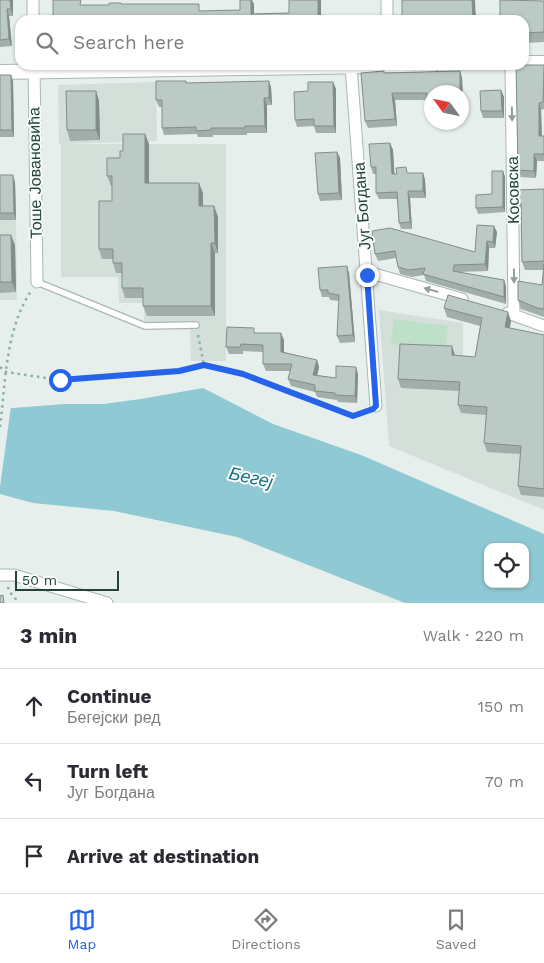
<!DOCTYPE html>
<html lang="en">
<head>
<meta charset="utf-8">
<style>
	:root { --surface:#fff; --page:#f7f7f7; --text:#2b2b33; --muted:#7c7c81; --line:#e1e1e2; --accent:#2563eb }
	body { margin:0; font-family:"Work Sans",sans-serif; background:var(--page); color:var(--text) }
	.controls { position:absolute; right:15px; bottom:15px; display:grid; overflow:hidden; border-radius:10px; box-shadow:0 1px 4px #0004 }
	.controls button { width:45px; height:45px; display:grid; place-items:center; padding:0; border:0; border-bottom:1px solid var(--line); background:var(--surface); color:var(--text); font:25px sans-serif }
	.compass { position:absolute; left:424px; top:85px; width:45px; height:45px; border-radius:50%; background:var(--surface); box-shadow:0 1px 4px #0004; rotate:303deg }
	.scale { position:absolute; left:15px; bottom:12px; width:104px; box-sizing:border-box; padding-left:5px; border:2px solid #24423a; border-top:0; font-size:14px; line-height:18px; white-space:nowrap; color:#24423a; -webkit-text-stroke:4px #f7fbf9; paint-order:stroke }
	.stop { position:absolute; width:15px; height:15px; margin:-11px; border:4px solid #2563eb; border-radius:50%; background:#fff }
	.stop.end { background:#2563eb; border-color:#fff; box-shadow:0 1px 5px #0008 }
	.list { margin:0; padding:0; list-style:none }
	h2 { display:flex; justify-content:space-between; align-items:center; height:65px; margin:0; padding:0 20px; font-size:21px }
	h2 small { font-size:16px; font-weight:400; color:var(--muted) }
	.list li { display:grid; grid-template-columns:32px 1fr auto; gap:15px; align-items:center; box-sizing:border-box; height:75px; padding:0 20px; border-top:1px solid var(--line) }
	.list b { display:block; font-size:19px; white-space:nowrap }
	.list p { margin:0; font-size:16px; white-space:nowrap; color:var(--muted) }
	.list em { font-size:16px; font-style:normal; color:var(--muted) }
	.icon { flex:none; width:28px; height:28px; fill:none; stroke:currentColor; stroke-width:2; stroke-linecap:round; stroke-linejoin:round }
	.map { position:relative; flex:none; width:544px; height:603px; overflow:hidden }
	.search { position:absolute; background:var(--surface); box-shadow:0 1px 4px #0004; left:15px; right:15px; top:15px; height:55px; display:flex; align-items:center; gap:12px; box-sizing:border-box; padding:0 18px; border-radius:15px; color:var(--muted); font-size:19px }
	.sheet { height:290px; background:var(--surface) }
	nav { display:flex; justify-content:space-around; align-items:center; box-sizing:border-box; height:70px; border-top:1px solid var(--line); background:var(--surface); font-size:14px; color:var(--muted) }
	nav a { display:grid; justify-items:center; gap:2px }
	nav .on { color:var(--accent) }
	.map>svg:first-child { display:block }
	.built { fill:#d4dfda }
	.green { fill:#bfe0c8 }
	.water { fill:#8ec9d4; fill-rule:evenodd }
	.pier { fill:#e6efeb }
	.lines { fill:none; stroke-linecap:round; stroke-linejoin:round }
	.service-casing { stroke:#a8b8b2; stroke-width:8 }
	.minor-casing { stroke:#a8b8b2; stroke-width:13 }
	.tertiary-casing { stroke:#a8b8b2; stroke-width:16 }
	.path { stroke:#86b3a5; stroke-width:2.5; stroke-dasharray:2.5 4; stroke-linecap:butt }
	.service { stroke:#fff; stroke-width:5.5 }
	.minor { stroke:#fff; stroke-width:11 }
	.tertiary { stroke:#fff; stroke-width:14 }
	.wall { fill:#a1aea9 }
	.shaded-wall { fill:#838d89 }
	.building { fill:#bbcac4; stroke:#838d89 }
	.oneway { fill:#92a09c }
	.route { stroke:#2563eb; stroke-width:6 }
	.labels { text-anchor:middle; dominant-baseline:central; stroke-width:4; stroke-linejoin:round; paint-order:stroke }
	.street-label { font-size:16px; fill:#24423a; stroke:#f7fbf9 }
	.water-label { font-size:18px; font-style:italic; fill:#1c6f80; stroke:#f7fbf9 }
</style>
</head>
<body>
<div class="map">
<svg width="544" height="603" viewBox="0 0 544 603">
	<rect width="100%" height="100%" fill="#e6efeb"/>
	<path class="built" d="M156,82L157,141L63,144H226V361H191L190,325H144V303H119L118,277H61V144H59L58,85Z
		M0,220H16L17,300H0Z
		M379,310L463,323V358L544,367V510L389,446Z"/>
	<path class="green" d="M394,319L448,326L445,351L391,344Z"/>
	<path class="water" d="M203,388L273,424L361,455L544,534V603H405L237,537L114,511L33,503L0,494V409L65,404H103L141,399ZM488,547H525V584H488Z"/>
	<path class="pier" d="M11,406L0,487V407Z"/>
	<g class="lines">
		<defs>
			<path id="service" d="M37,282L145,326L196,325"/>
			<path id="minor" d="M33,0V20
				M387,20V0
				M34,65L37,282
				M511,65L514,314
				M351,66L376,406
				M367,275H378L462,299
				M508,313L544,326
				M0,575H14L107,603"/>
			<path id="tertiary" d="M524,63H544
				M0,72L432,65"/>
		</defs>
		<use href="#service" class="service-casing"/>
		<use href="#minor" class="minor-casing"/>
		<use href="#tertiary" class="tertiary-casing"/>
		<path class="path" d="M198,335L204,365
			M0,367L6,372L60,380L179,371L204,365L243,374L353,416L366,412
			M0,427C6,380 5,331 31,291
			M8,587L9,591L19,603"/>
		<use href="#service" class="service"/>
		<use href="#minor" class="minor"/>
		<use href="#tertiary" class="tertiary"/>
	</g>
	<path class="wall" d="M0,0H13V16H9L12,46L0,47Z
		M524,1H544V42L524,43V20H500Z
		M544,65V109L541,110L542,136H544V161H537L536,178L520,177L518,170Z
		M460,71L462,78L463,99H462V92H432V122H430L427,115V100H395L397,126L368,128L365,121L385,73Z
		M0,75H11L13,81L14,137H0Z
		M333,82L336,89V133H316L314,126L297,127L295,120L308,91Z
		M187,83L271,87L272,105H267V133H247V135H213V137H198L197,134L164,135L162,128V107H159L156,100Z
		M501,90L504,97V118H483L481,111Z
		M96,91L99,101L100,140L70,141L67,130Z
		M145,134L149,144V183L203,193V206H214L218,217V253H215V316H147L143,306V298H125L122,288V273H116L113,263V259H102L99,249L112,201V186H111L107,176L120,158L123,151Z
		M390,143L393,150L394,174L423,173L425,180L426,198H410L412,229H401L399,223L398,199H379L376,193V174H373L371,167Z
		M337,152L340,158L342,200L320,201L318,194Z
		M503,171L505,177V212L478,214L476,208L492,194Z
		M0,175L15,182L16,220H0Z
		M544,189V317L521,309L518,300L542,285L544,270H525L522,262L521,211L517,203Z
		M372,231L475,252L497,232L495,248H489L488,271L458,272L504,280L506,287V304L426,281L424,275L412,277L400,274L398,267L396,258L378,261L375,254Z
		M0,235L15,245L16,292L0,293Z
		M349,273L355,342L340,343L337,336L339,301L330,300L329,297H322L320,290Z
		M444,308L511,321L510,328L544,335V497L521,495L518,486L520,454L487,452L484,443L486,415L461,413L458,405L459,391L401,388L398,379L455,355L475,357L480,326L447,317Z
		M256,333L284,340V352L317,360L319,367L317,375L336,378L358,374L357,403L338,402L337,400L317,397L315,392L291,386L288,379L290,371H266L263,364V352L243,351V354H229L226,347Z"/>
	<path class="shaded-wall" d="M10,0H13V16L11,9Z
		M251,0H252L254,4V20L251,14Z
		M318,0H321V20H318Z
		M472,0H475V1L476,20H473Z
		M7,9L9,16L12,46L9,39Z
		M460,71L462,78L463,99L462,92H460Z
		M11,75L13,81L14,137L12,130Z
		M269,81L271,87L272,105L269,98Z
		M333,82L336,89V133L334,126Z
		M501,90L504,97V118L502,111Z
		M96,91L99,101L100,140L96,130Z
		M392,93L395,100L397,126L395,119Z
		M264,98L267,105V133L265,126Z
		M539,103L541,110L542,143L539,136Z
		M145,134L149,144V193L145,183Z
		M390,143L393,150L395,181L392,174Z
		M337,152L340,158L342,200L339,193Z
		M534,154L537,161L536,178L534,171Z
		M503,171L505,177V212L503,207Z
		M423,173L425,180L426,198L423,191Z
		M13,175L15,182L16,220L14,213Z
		M199,183L203,193V216L199,206Z
		M408,191L410,198L412,229L410,222Z
		M214,206L218,217V253L215,243Z
		M494,226L497,232L495,248L493,242Z
		M11,235L15,245L16,292L12,282Z
		M487,241L489,248L488,271L485,264Z
		M211,243L215,253V316L211,306Z
		M347,266L349,273L355,342L353,335Z
		M504,280L506,287V304L504,297Z
		M508,312L511,321L508,335L505,327Z
		M281,333L284,340V359L281,352Z
		M452,346L455,355V364L452,355Z
		M317,360L319,367L316,382L313,375Z
		M356,367L358,374L357,403L355,396Z"/>
	<path class="building" d="M0,0H10L11,9H7L9,39L0,40Z
		M53,0H81L80,5H109V3H121V4H199V11L240,10V0H251V14L289,13V0H318V20H53Z
		M402,0H472L473,20H402Z
		M500,0L544,1V32L524,33V20H498H500Z
		M516,65H544L543,102L539,103V136H544V154H534V171L518,170Z
		M384,71V73L460,71V92H432V115H427V93H392L395,119L365,121L361,73Z
		M0,75H11L12,130H0Z
		M156,81H186V83L269,81V98H264L265,126H245V128H211V130L196,131V127L162,128V100H156Z
		M308,82H333L334,126H314V119L295,120L294,92L308,91Z
		M501,90L502,111H481L480,91Z
		M66,91H96V130H67Z
		M123,134H145V183H199V206H214L215,243H211V306H143V288H122V263H113V249H99V201H112V176H107V158H120V151H123Z
		M390,143L392,174H397L396,168L406,167L407,173H423V191H408L410,222L399,223L397,192L376,193V167H371L369,144Z
		M337,152L339,193L318,194L315,153Z
		M492,171H503V207L476,208V195L492,194Z
		M0,175H13L14,213H0Z
		M544,189V261L522,262L521,203H517V190Z
		M477,225L494,226L493,242L487,241L485,264L454,265L453,271L504,280V297L423,274L425,268L409,270L398,267L395,251L375,254L372,231L390,228L475,252Z
		M0,235H11L12,282H0Z
		M544,264V309L537,308L518,300V281L542,285Z
		M347,266L353,335L337,336L339,295L328,293V290H320L318,268Z
		M448,295L508,312L505,327L544,335V489L518,486L521,446L484,443L487,407L458,405L460,382L398,379L400,344L452,346V355L475,357L482,318L444,308Z
		M227,327L254,328V333H281V352L317,360L313,375L336,378V366L356,367L355,396L335,395V393L315,391V385L288,379L292,364H263V345L241,344L240,347H226Z
		M3,595L4,603H0V596Z"/>
	<defs><path id="oneway-solid" d="M-6-.8H1V-3.2L6.5 0L1 3.2V.8H-6Z" transform="scale(1.25)"/></defs>
	<g class="oneway">
		<use href="#oneway-solid" transform="translate(512 114) rotate(89)"/>
		<use href="#oneway-solid" transform="translate(514 276) rotate(89)"/>
		<use href="#oneway-solid" transform="translate(431 290) rotate(-164)"/>
	</g>
	<g class="lines">
		<path class="route" d="M60,380L179,371L204,365L243,374L353,416L373,409L376,406L367,275"/>
	</g>
	<g class="labels">
		<g class="street-label">
			<text transform="translate(35 173) rotate(-91)">Тоше Јовановића</text>
			<text transform="translate(513 190) rotate(-91)">Косовска</text>
			<text transform="translate(362 206) rotate(-94)">Југ Богдана</text>
		</g>
		<g class="water-label">
			<text transform="translate(251 477) rotate(12)">Бегеј</text>
		</g>
	</g>
</svg>
<div class="controls">
<button><svg class="icon" aria-label="locate" viewBox="0 0 24 24"><circle cx="12" cy="12" r="6"/><path d="M12 2v4M12 18v4M2 12h4M18 12h4"/></svg></button>
</div>
<svg class="compass" viewBox="-18 -18 36 36"><path d="M0-13l5 13h-10z" fill="#e53935"/><path d="M0 13l5-13h-10z" fill="#7c7c81"/></svg>
<div class="scale">50 m</div>
<div class="stop" style="left:60px;top:380px"></div>
<div class="stop end" style="left:367px;top:275px"></div>
<div class="search"><svg class="icon" aria-label="search" viewBox="0 0 24 24"><circle cx="10" cy="10" r="6"/><path d="M15 15l6 6"/></svg>Search here</div>
</div>
<section class="sheet">
<h2>3 min<small>Walk · 220 m</small></h2>
<ul class="list">
<li><svg class="icon" aria-label="ahead" viewBox="0 0 24 24"><path d="M12 20V5M6 11l6-6 6 6"/></svg><div><b>Continue</b><p>Бегејски ред</p></div><em>150 m</em></li>
<li><svg class="icon" aria-label="left" viewBox="0 0 24 24"><path d="M17 20v-9H6M10 6l-5 5 5 5"/></svg><div><b>Turn left</b><p>Југ Богдана</p></div><em>70 m</em></li>
<li><svg class="icon" aria-label="arrive" viewBox="0 0 24 24"><path d="M6 21V4h12l-3 4 3 4H6"/></svg><div><b>Arrive at destination</b></div></li>
</ul>
</section>
<nav>
<a class="on"><svg class="icon" aria-label="map" viewBox="0 0 24 24"><path d="M3 6l6-2 6 2 6-2v14l-6 2-6-2-6 2zM9 4v14M15 6v14"/></svg>Map</a>
<a><svg class="icon" aria-label="directions" viewBox="0 0 24 24"><path d="M12 3l9 9-9 9-9-9zM9 14v-3h6M13 9l2 2-2 2"/></svg>Directions</a>
<a><svg class="icon" aria-label="saved" viewBox="0 0 24 24"><path d="M7 4h10v16l-5-4-5 4z"/></svg>Saved</a>
</nav>
</body>
</html>
